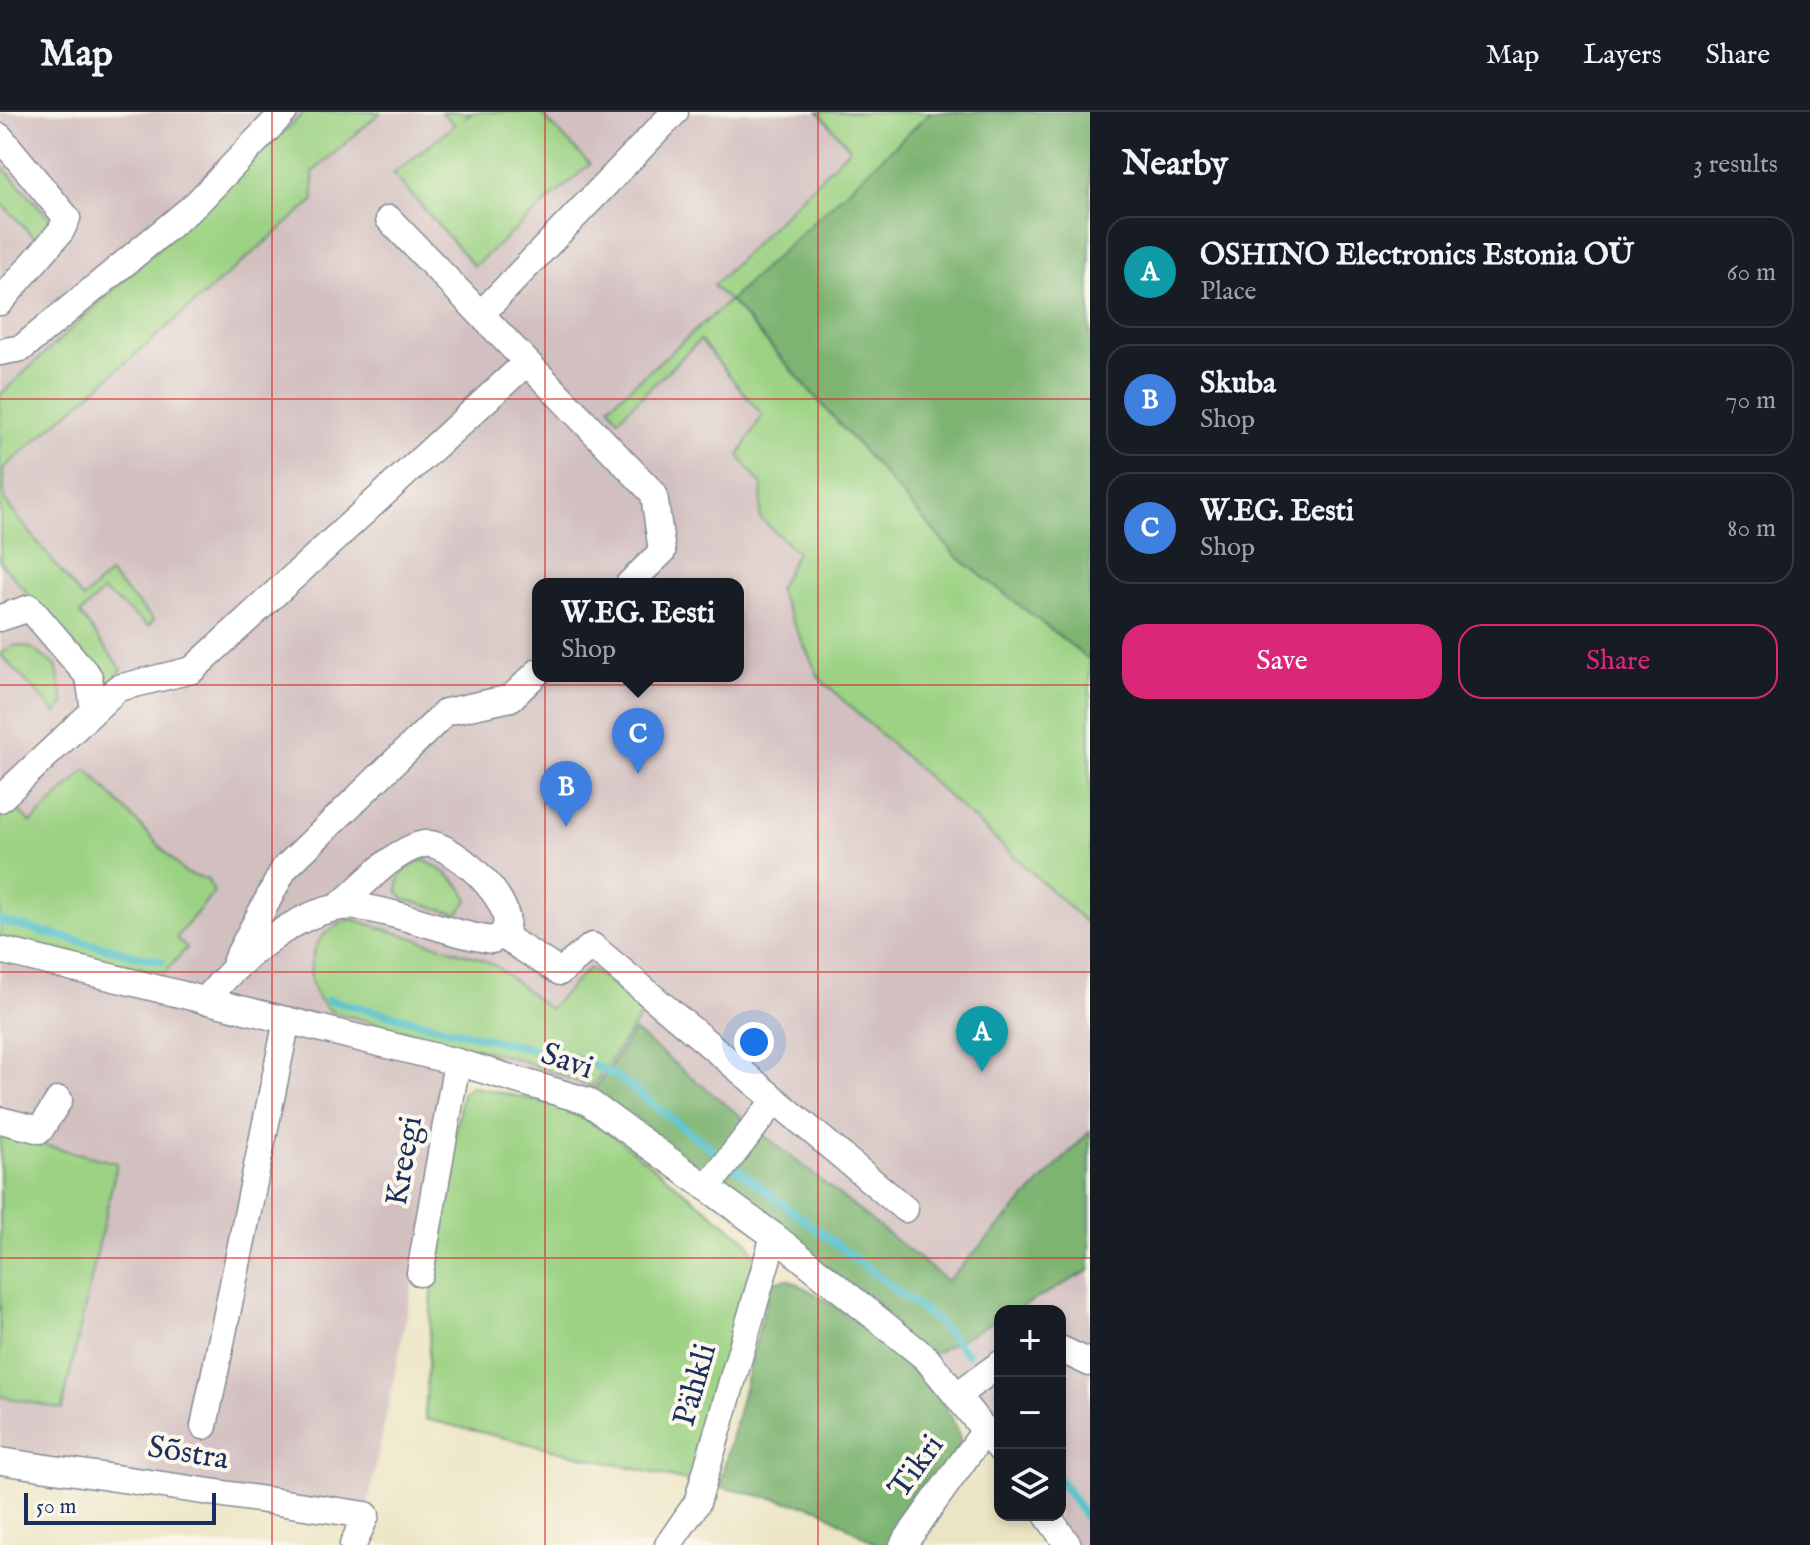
<!DOCTYPE html>
<html lang="en">
<head>
<meta charset="utf-8">
<style>
	:root { --surface:#171b24; --page:#20242c; --text:#f1f3f6; --muted:#9ea1a6; --line:#363941; --accent:#db2777 }
	body { margin:0; font-family:"IM FELL English",serif; background:var(--page); color:var(--text) }
	.controls { position:absolute; right:24px; bottom:24px; display:grid; overflow:hidden; border-radius:16px; box-shadow:0 4px 12px #0003 }
	.controls button { width:72px; height:72px; display:grid; place-items:center; padding:0; border:0; border-bottom:2px solid var(--line); background:var(--surface); color:var(--text); font:40px sans-serif }
	.scale { position:absolute; left:24px; bottom:20px; width:192px; box-sizing:border-box; padding-left:8px; border:4px solid #1b2f5e; border-top:0; font-size:22px; line-height:28px; white-space:nowrap; color:#1b2f5e; -webkit-text-stroke:6px #fbf7ec; paint-order:stroke }
	.you { position:absolute; left:754px; top:930px; width:28px; height:28px; margin:-20px; border:6px solid #fff; border-radius:50%; background:#1a73e8; box-shadow:0 0 0 12px #1a73e833 }
	.badge { display:grid; place-items:center; width:52px; height:52px; border-radius:50%; background:var(--accent); color:#fff; font-size:26px; font-weight:700 }
	.pin { position:absolute; translate:-50% -66px; filter:drop-shadow(0 2px 4px #0008) }
	.pin::after { content:''; position:absolute; top:42px; width:28px; height:24px; background:inherit; clip-path:polygon(0 0,100% 0,50% 100%) }
	.popup { position:absolute; left:532px; top:466px; width:212px; height:104px; box-sizing:border-box; display:grid; place-content:center; border-radius:16px; background:var(--surface); filter:drop-shadow(0 2px 6px #0005); font-size:26px; white-space:nowrap; color:var(--muted) }
	.popup b { font-size:30px; color:var(--text) }
	.popup::after { content:''; position:absolute; left:50%; top:100%; margin-left:-16px; border:16px solid transparent; border-top-color:var(--surface) }
	.list { margin:0; padding:0; list-style:none }
	h2 { display:flex; justify-content:space-between; align-items:center; height:104px; margin:0; padding:0 32px; font-size:34px }
	h2 small { font-size:26px; font-weight:400; color:var(--muted) }
	.list li { display:grid; grid-template-columns:52px 1fr auto; gap:24px; align-items:center; box-sizing:border-box; height:112px; margin:0 16px 16px; padding:0 16px; border:2px solid var(--line); border-radius:24px }
	.list b { display:block; font-size:30px; white-space:nowrap }
	.list p { margin:0; font-size:26px; white-space:nowrap; color:var(--muted) }
	.list em { font-size:26px; font-style:normal; color:var(--muted) }
	.actions { display:flex; gap:16px; padding:24px 32px }
	.actions a { flex:1; padding:18px 0; border:2px solid var(--accent); border-radius:24px; text-align:center; font-size:28px; color:var(--accent) }
	.actions .main { background:var(--accent); color:#fff }
	.icon { flex:none; width:44px; height:44px; fill:none; stroke:currentColor; stroke-width:2; stroke-linecap:round; stroke-linejoin:round }
	.map { position:relative; flex:none; width:1090px; height:1433px; overflow:hidden }
	header { display:flex; align-items:center; gap:48px; box-sizing:border-box; height:112px; padding:0 40px; background:var(--surface); border-bottom:2px solid var(--line) }
	header strong { font-size:38px }
	nav { display:flex; gap:44px; margin-inline-start:auto; font-size:28px }
	main { display:flex }
	aside { flex:1; background:var(--surface) }
	.map>svg:first-child { display:block }
	.industrial { fill:#d2bfc0; fill-rule:evenodd }
	.green { fill:#9cd283; stroke:#5c8070; stroke-width:2 }
	.forest { fill:#7db471; stroke:#4c7268; stroke-width:2 }
	.lines { fill:none; stroke-linecap:round; stroke-linejoin:round }
	.stream { stroke:#53c1cb; stroke-width:8 }
	.minor-casing { stroke:#848a92; stroke-width:29 }
	.minor { stroke:#fff; stroke-width:26 }
	.grid { fill:none; stroke:#d62828; stroke-width:2; stroke-opacity:0.55 }
	.labels { text-anchor:middle; dominant-baseline:central; stroke-width:8; stroke-linejoin:round; paint-order:stroke }
	.street-label { font-size:32px; fill:#1b2f5e; stroke:#fbf7ec }
</style>
</head>
<body>
<header>
<strong>Map</strong>
<nav><a>Map</a><a>Layers</a><a>Share</a></nav>
</header>
<main>
<div class="map">
<svg width="1090" height="1433" viewBox="0 0 1090 1433">
	<rect width="100%" height="100%" fill="#fbf7ec"/>
	<filter id="ink" filterUnits="userSpaceOnUse"><feTurbulence type="fractalNoise" baseFrequency=".0125" numOctaves="2"/><feDisplacementMap in="SourceGraphic" scale="16" xChannelSelector="R" yChannelSelector="G"/><feConvolveMatrix kernelMatrix="1 2 1 2 8 2 1 2 1" color-interpolation-filters="sRGB"/></filter>
	<filter id="wash" filterUnits="userSpaceOnUse"><feTurbulence type="fractalNoise" baseFrequency=".006" numOctaves="4" result="noise"/><feDisplacementMap in="SourceGraphic" scale="32" xChannelSelector="R" yChannelSelector="G"/><feGaussianBlur stdDeviation="1.8" result="paint"/><feColorMatrix in="noise" values="0 0 0 0 0 0 0 0 0 0 0 0 0 0 0 0 0 1.4 0 .05"/><feComposite in="paint" operator="in"/></filter>
	<g filter="url(#wash)">
		<rect width="100%" height="100%" fill="#ece5c5"/>
		<path class="industrial" d="M0,0H931L730,189L956,444L1090,548V1019L947,1169L634,919L587,989L456,959L366,1403L0,1350ZM538,472H738V564H538Z
			M1090,1158V1433H1058L1060,1199H1014Z
			M1000,1206V1339L926,1246Z"/>
		<path class="green" d="M305,0H381L313,60L314,88L3,357L5,389L83,487L109,462L154,508L148,514L103,479L80,502L122,558L108,571L0,450V283Z
			M441,0H470L465,6L474,0H539L590,52L474,154L393,62L455,13Z
			M818,0H931L730,189L956,444L1090,548V814L820,567L778,478L797,440L760,406L762,374L739,344L762,303L700,228L618,307L609,294L729,189L713,174L850,36Z
			M0,52L57,114L39,130L0,90Z
			M16,533L31,536L56,554L64,592L56,601L0,542Z
			M87,657L185,761L207,767L214,780L176,826L187,836L164,861L0,825V705L13,693L31,711Z
			M423,748C440,756 462,770 468,788L458,802L404,787L398,781C395,765 408,752 423,748Z
			M351,807L479,846L496,854L549,897L589,856L645,898L592,975L518,947L333,900C307,886 303,846 324,823C331,815 342,811 351,807Z
			M471,974L560,994L614,1024L747,1129L755,1145L695,1371L425,1307L434,1144L462,981Z
			M0,1022L117,1051L62,1297L0,1284Z"/>
		<path class="forest" d="M931,0H1090V548L956,444L730,188Z
			M634,919L947,1169L1090,1019V1158L1014,1199H1000V1206L926,1246L587,989Z
			M787,1167C837,1189 954,1275 961,1332L892,1433H877L818,1396L719,1375L771,1170Z"/>
		<g class="lines">
			<path class="stream" d="M0,809L162,850
				M328,888L589,951L619,966L939,1211L967,1242
				M998,1278L1000,1281
				M1060,1368L1090,1412"/>
		</g>
	</g>
	<g filter="url(#ink)">
		<g class="lines">
			<defs>
				<path id="minor" d="M0,25L67,106L61,119L0,190
					M389,107L654,382L662,440L629,472
					M481,202L675,0
					M0,240L22,236L195,93L284,0
					M0,506L30,496L89,565L94,598
					M0,687L118,576L192,558L527,250
					M503,824L560,860L592,834L905,1097
					M0,838L457,950L587,989L774,1124L926,1246L1000,1337
					M236,848L284,757L446,600L511,586L538,560
					M205,889C236,850 306,788 359,795C405,801 447,822 492,828C541,811 452,726 424,732C393,738 362,775 339,794
					M0,1008L40,1018L59,988
					M707,1076L775,988
					M420,1161L457,950
					M1060,1237L1090,1251
					M957,1283L1000,1252
					M204,1314L287,908
					M0,1349L366,1403L353,1433
					M1047,1403L1068,1433
					M668,1433L697,1391L774,1124
					M903,1433L986,1317"/>
			</defs>
			<use href="#minor" class="minor-casing"/>
			<use href="#minor" class="minor"/>
		</g>
	</g>
	<path class="grid" d="M272,0V1433M545,0V1433M818,0V1433M0,287H1090M0,573H1090M0,860H1090M0,1146H1090"/>
	<g class="labels">
		<g class="street-label">
			<text transform="translate(567 950) rotate(19)">Savi</text>
			<text transform="translate(405 1049) rotate(-80)">Kreegi</text>
			<text transform="translate(696 1273) rotate(-74)">Pähkli</text>
			<text transform="translate(188 1342) rotate(9)">Sõstra</text>
			<text transform="translate(917 1355) rotate(-54)">Tikri</text>
		</g>
	</g>
</svg>
<div class="controls">
<button>+</button>
<button>−</button>
<button><svg class="icon" aria-label="layers" viewBox="0 0 24 24"><path d="M12 4l9 5-9 5-9-5zM3 14l9 5 9-5"/></svg></button>
</div>
<div class="scale">50 m</div>
<div class="you"></div>
<div class="pin badge" style="left:982px;top:960px;background:#0f9aa8">A</div>
<div class="pin badge" style="left:566px;top:715px;background:#3f7fe0">B</div>
<div class="pin badge" style="left:638px;top:662px;background:#3f7fe0">C</div>
<div class="popup"><b>W.EG. Eesti</b>Shop</div>
</div>
<aside>
<h2>Nearby<small>3 results</small></h2>
<ul class="list">
<li><span class="badge" style="background:#0f9aa8">A</span><div><b>OSHINO Electronics Estonia OÜ</b><p>Place</p></div><em>60 m</em></li>
<li><span class="badge" style="background:#3f7fe0">B</span><div><b>Skuba</b><p>Shop</p></div><em>70 m</em></li>
<li><span class="badge" style="background:#3f7fe0">C</span><div><b>W.EG. Eesti</b><p>Shop</p></div><em>80 m</em></li>
</ul>
<div class="actions"><a class="main">Save</a><a>Share</a></div>
</aside>
</main>
</body>
</html>
